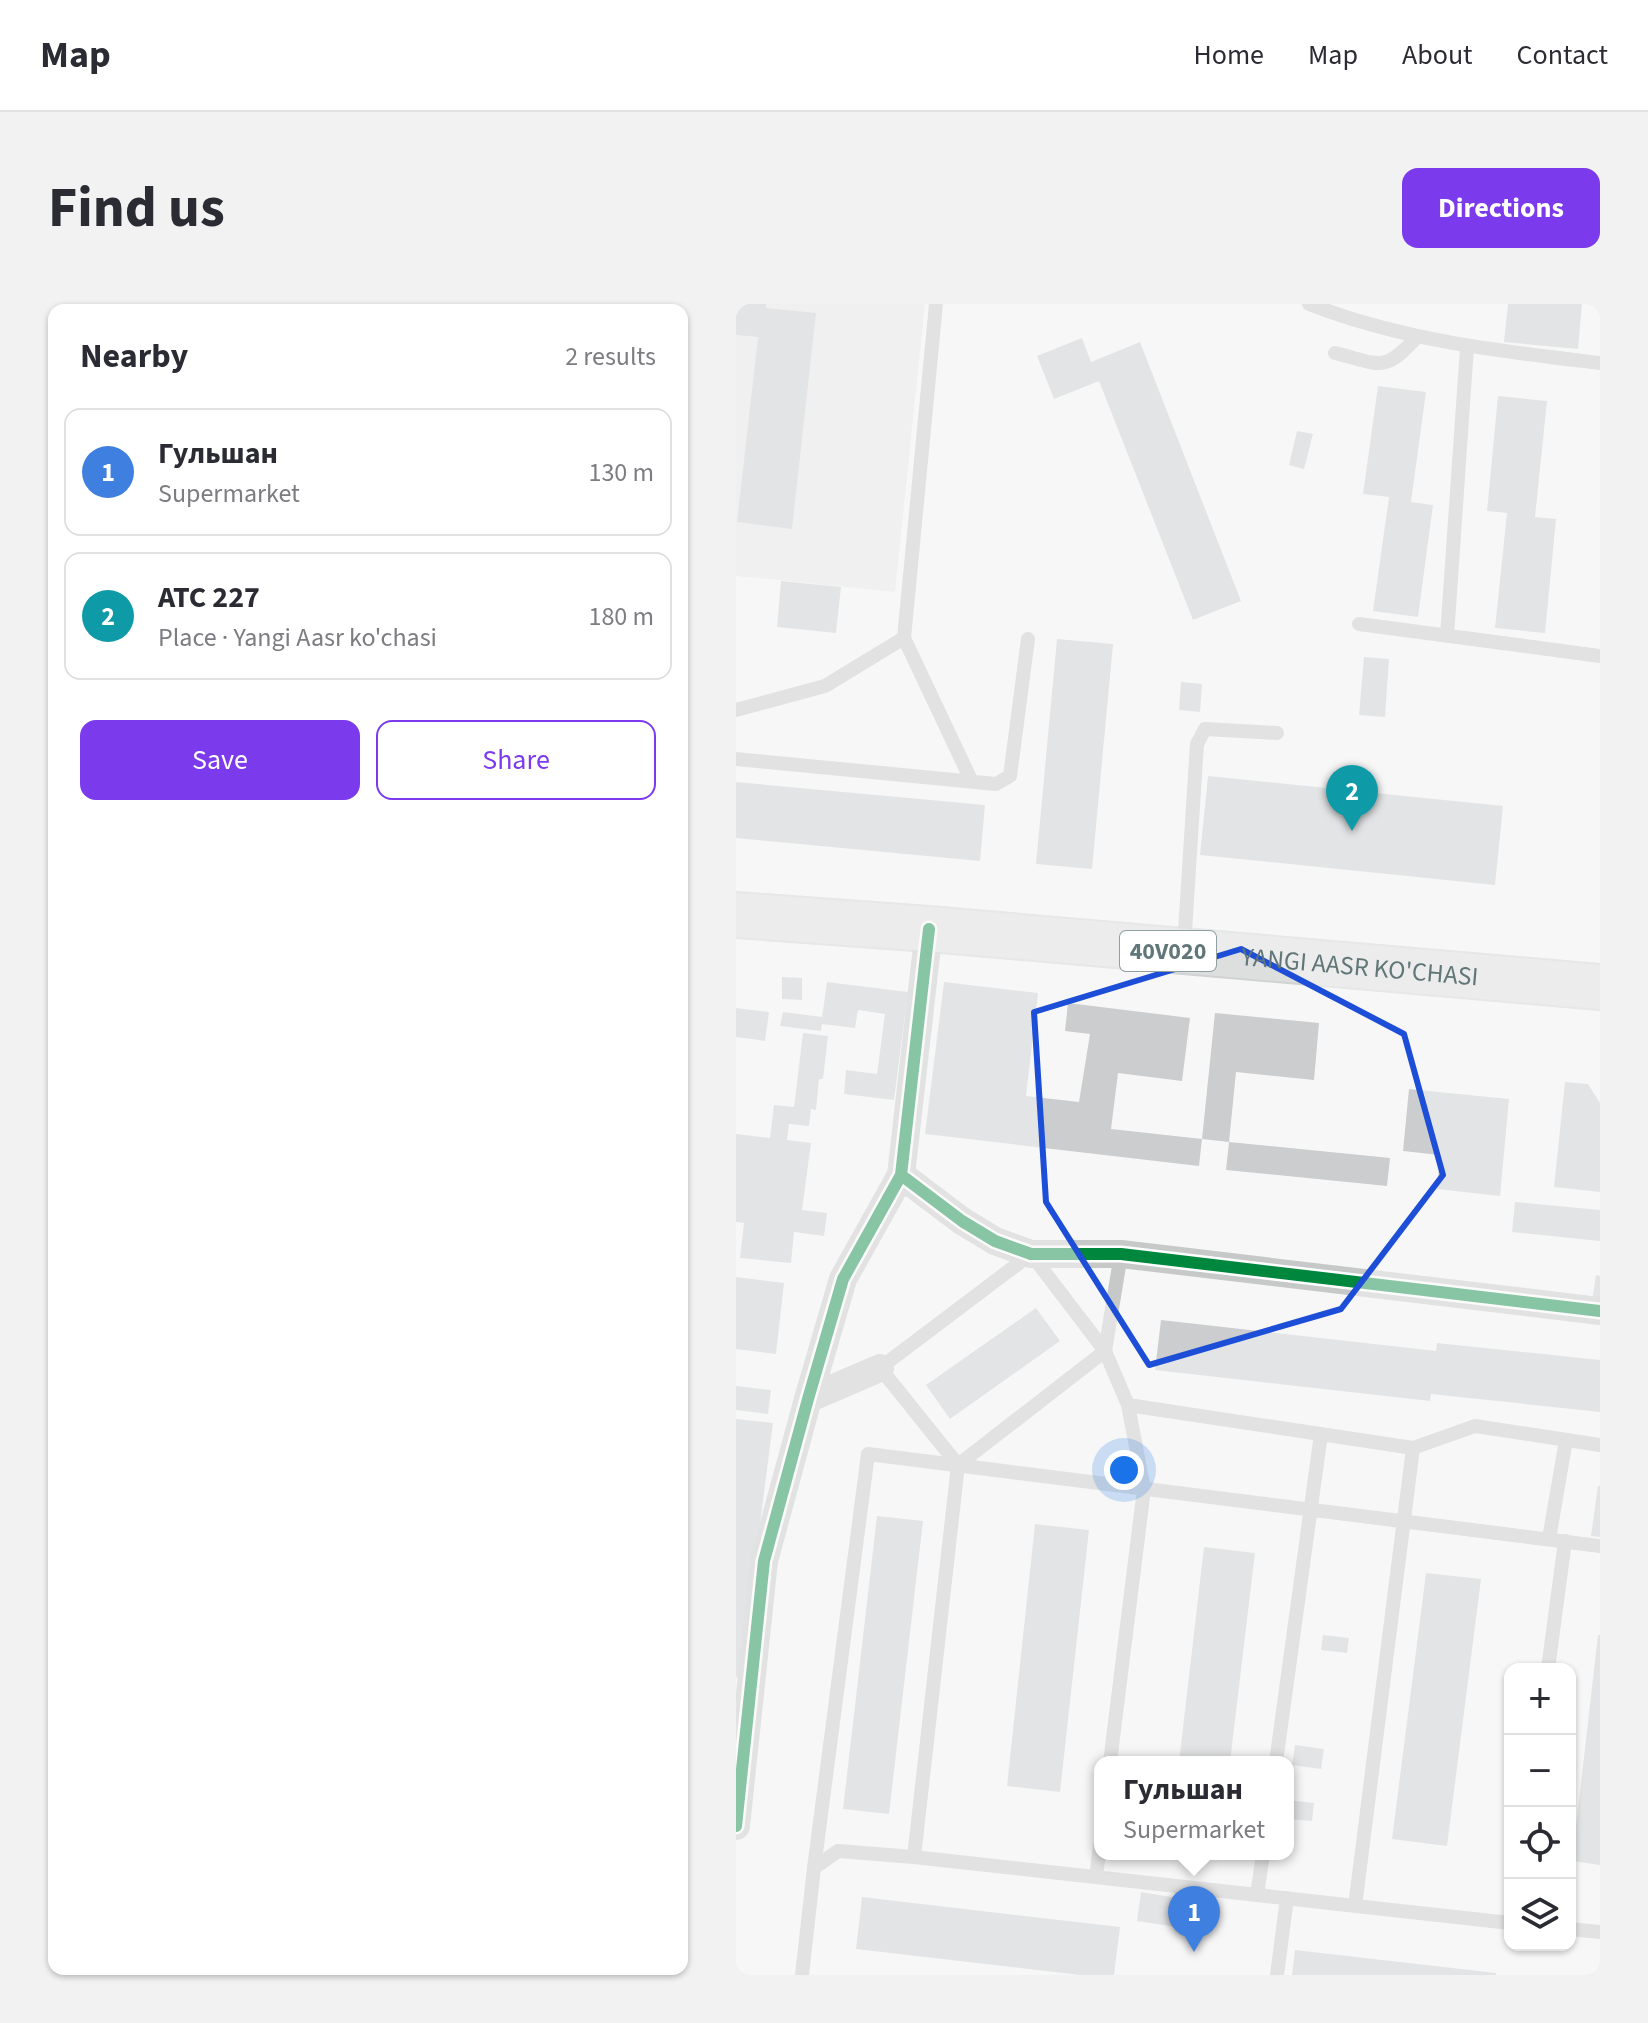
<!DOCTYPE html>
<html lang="en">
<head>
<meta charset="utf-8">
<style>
	:root { --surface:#fff; --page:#f2f2f3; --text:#2b2b33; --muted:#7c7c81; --line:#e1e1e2; --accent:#7c3aed }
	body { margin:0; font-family:"Source Sans 3",sans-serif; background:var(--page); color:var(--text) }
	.controls { position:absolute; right:24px; bottom:24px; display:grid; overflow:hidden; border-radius:16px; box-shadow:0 2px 6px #0004 }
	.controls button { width:72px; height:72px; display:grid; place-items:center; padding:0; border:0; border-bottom:2px solid var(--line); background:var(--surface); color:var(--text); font:40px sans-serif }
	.you { position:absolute; left:388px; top:1166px; width:28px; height:28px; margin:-20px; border:6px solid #fff; border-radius:50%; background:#1a73e8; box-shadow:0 0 0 12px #1a73e833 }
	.badge { display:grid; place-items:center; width:52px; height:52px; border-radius:50%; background:var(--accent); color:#fff; font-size:26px; font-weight:700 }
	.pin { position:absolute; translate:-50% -66px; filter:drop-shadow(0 2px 4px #0008) }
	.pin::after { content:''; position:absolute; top:42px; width:28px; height:24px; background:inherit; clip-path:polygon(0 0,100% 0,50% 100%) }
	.popup { position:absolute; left:358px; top:1452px; width:200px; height:104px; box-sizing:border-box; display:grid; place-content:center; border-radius:16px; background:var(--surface); filter:drop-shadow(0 2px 6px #0005); font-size:26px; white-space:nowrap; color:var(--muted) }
	.popup b { font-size:30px; color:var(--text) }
	.popup::after { content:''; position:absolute; left:50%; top:100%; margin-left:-16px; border:16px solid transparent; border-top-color:var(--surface) }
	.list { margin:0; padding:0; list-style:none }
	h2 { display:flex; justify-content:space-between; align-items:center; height:104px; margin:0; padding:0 32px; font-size:34px }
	h2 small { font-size:26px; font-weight:400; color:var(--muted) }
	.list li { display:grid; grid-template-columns:52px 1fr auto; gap:24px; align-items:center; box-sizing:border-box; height:128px; margin:0 16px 16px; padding:0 16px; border:2px solid var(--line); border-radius:16px }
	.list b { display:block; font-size:30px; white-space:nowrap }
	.list p { margin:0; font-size:26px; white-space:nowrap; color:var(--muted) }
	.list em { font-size:26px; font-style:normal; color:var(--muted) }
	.actions { display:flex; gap:16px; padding:24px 32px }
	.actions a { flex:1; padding:18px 0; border:2px solid var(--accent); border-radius:16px; text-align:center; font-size:28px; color:var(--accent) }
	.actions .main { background:var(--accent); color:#fff }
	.icon { flex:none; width:44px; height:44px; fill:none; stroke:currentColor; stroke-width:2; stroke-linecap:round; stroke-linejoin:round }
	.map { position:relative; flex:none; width:864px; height:1671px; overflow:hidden; border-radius:16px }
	header { display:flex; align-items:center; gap:48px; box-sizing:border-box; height:112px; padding:0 40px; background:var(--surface); border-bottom:2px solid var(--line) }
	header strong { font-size:38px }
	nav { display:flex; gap:44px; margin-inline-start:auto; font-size:28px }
	.intro { display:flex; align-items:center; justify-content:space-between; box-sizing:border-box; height:192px; padding:0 48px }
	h1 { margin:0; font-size:56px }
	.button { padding:20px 36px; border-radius:16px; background:var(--accent); color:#fff; font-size:28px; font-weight:700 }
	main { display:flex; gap:48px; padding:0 48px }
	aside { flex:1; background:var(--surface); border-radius:16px; box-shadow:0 2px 6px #0004 }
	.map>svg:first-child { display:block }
	.built { fill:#e6e7e7 }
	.building { fill:#cbcdce }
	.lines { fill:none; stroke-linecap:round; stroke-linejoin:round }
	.primary-casing { stroke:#d1d3d3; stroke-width:48 }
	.service { stroke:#c7c8c8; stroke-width:14 }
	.minor { stroke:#c7c8c8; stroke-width:28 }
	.primary { stroke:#dddede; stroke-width:44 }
	.cycleway-casing { stroke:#fff; stroke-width:17 }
	.cycleway { stroke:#00873e; stroke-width:12 }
	.marked { fill:none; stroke:#1d4ed8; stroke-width:6; stroke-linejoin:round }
	.labels { text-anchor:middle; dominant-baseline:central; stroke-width:8; stroke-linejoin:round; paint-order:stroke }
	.shield { fill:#fff; stroke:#909fa0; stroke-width:2 }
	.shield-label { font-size:24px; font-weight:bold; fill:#617678 }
	.street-label { font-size:26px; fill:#617678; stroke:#fff }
</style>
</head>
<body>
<header>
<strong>Map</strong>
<nav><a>Home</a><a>Map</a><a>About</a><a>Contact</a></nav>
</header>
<div class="intro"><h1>Find us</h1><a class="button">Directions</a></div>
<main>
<aside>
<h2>Nearby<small>2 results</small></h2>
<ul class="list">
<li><span class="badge" style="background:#3f7fe0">1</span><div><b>Гульшан</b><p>Supermarket</p></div><em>130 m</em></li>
<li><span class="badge" style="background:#0f9aa8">2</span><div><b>АТС 227</b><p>Place · Yangi Aasr ko'chasi</p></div><em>180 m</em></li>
</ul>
<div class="actions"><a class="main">Save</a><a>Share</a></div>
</aside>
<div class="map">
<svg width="864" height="1671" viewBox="0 0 864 1671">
	<rect width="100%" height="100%" fill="#f7f7f7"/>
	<path class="built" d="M0,0H189L159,288L0,272Z"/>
	<path class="building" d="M0,0H30V4L80,9L56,225L1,218L22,33L0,31Z
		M772,0H846L842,45L768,38Z
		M346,34L355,58L404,38L505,297L457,316L363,77L318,95L301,52Z
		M642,82L690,88L675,198L697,201L682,313L637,307L653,193L627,190Z
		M762,92L811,97L799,213L820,215L809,329L759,324L771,209L751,207Z
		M561,127L577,130L568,165L553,161Z
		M45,277L105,283L100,329L41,323Z
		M321,335L377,340L356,565L300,560Z
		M628,353L653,355L649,413L623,411Z
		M445,378L466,380L464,408L443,406Z
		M472,472L767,502L759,581L464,551Z
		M0,478L249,501L244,557L0,534Z
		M46,673L66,674V696L46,695Z
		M91,678L172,688L158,796L108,790L110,766L141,770L149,710L122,706L119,724L86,720L85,727L44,722L47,708L86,713Z
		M208,678L302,689L290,792L343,798L354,730L329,727L332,699L454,714L446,777L382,769L375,825L466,835L463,862L189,830Z
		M0,704L33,708L29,737L0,733Z
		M479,709L583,719L578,776L500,768L493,838L654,854L651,882L490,866L493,838L466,835Z
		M67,729L92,732L87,775H83L80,806L75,805L73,822L53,820L51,836L75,839L66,906L91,909L88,932L58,928L55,959L4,954L8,919L0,918V830L34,834L38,801L58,803Z
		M829,778L852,780L864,799V888L818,883Z
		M673,785L773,795L764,892L701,885L704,851L667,847Z
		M779,898L864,906V937L776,928Z
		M860,971L864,972V998L856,997Z
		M0,973L48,979L40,1050L0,1045Z
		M300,1004L324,1037L214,1115L190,1081Z
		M425,1016L700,1047L701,1039L864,1056V1108L695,1090L694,1097L419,1066Z
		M0,1082L35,1086L32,1110L0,1106Z
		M0,1115L37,1119L4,1374L0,1373Z
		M862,1182H864V1233L855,1232Z
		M141,1212L187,1217L153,1510L107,1505Z
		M299,1220L353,1226L324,1488L271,1482Z
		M468,1243L519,1249L494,1458H443Z
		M690,1269L745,1275L711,1542L656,1535Z
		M587,1331L613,1334L611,1349L585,1346Z
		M862,1331H864V1561L836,1557Z
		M559,1441L588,1445L585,1465L556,1461Z
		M552,1496L578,1499L576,1517L552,1515Z
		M405,1588L465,1598L461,1626L401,1617Z
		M126,1593L384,1623L378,1671H344L120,1645Z
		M559,1646L760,1669V1671H556Z"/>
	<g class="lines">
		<defs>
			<g id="primary">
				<path id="s1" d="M0,611L193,625L864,683"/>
			</g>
		</defs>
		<use href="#primary" class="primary-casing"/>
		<path class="service" d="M200,0L168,334L236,478
			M573,0C668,37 763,47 864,59
			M599,49C644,60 647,70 681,33
			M623,320L864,352
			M711,332L731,43
			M0,406L89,382L168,334
			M0,455L260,480L274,472L292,335
			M448,643L461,440L469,425L541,429
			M392,1101L677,1144L739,1122L864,1141
			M813,1235L830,1136
			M812,1365L829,1237
			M374,1458L408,1185L392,1101L369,1047L385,950
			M540,1458L585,1130
			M178,1553L222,1161L369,1047L295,950L144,1064L222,1161
			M78,1564L132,1150L864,1242
			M360,1573L364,1541
			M521,1591L527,1550
			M619,1602L677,1144
			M834,1625L864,1628
			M66,1671L78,1564L102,1547L178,1553L774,1619
			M541,1671L551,1594"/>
		<path class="minor" d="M165,871L226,917L259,937L295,950H385L864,1007
			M72,1095L144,1064
			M0,1522L28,1257L72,1095L107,975L165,871L193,625"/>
		<use href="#primary" class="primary"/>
		<defs>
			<path id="cycleway" d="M165,871L226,917L259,937L295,950H385L864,1007
				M0,1522L28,1257L72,1095L107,975L165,871L193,625"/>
		</defs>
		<use href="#cycleway" class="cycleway-casing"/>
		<use href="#cycleway" class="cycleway"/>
	</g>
	<path d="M0 0H864V1671H0ZM505,645L668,730L707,871L605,1005L413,1061L310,898L298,708Z" fill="#f7f7f7" fill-opacity=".55" fill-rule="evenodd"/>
	<path class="marked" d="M505,645L668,730L707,871L605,1005L413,1061L310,898L298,708Z"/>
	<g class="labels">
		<rect class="shield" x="384" y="627" width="96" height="40" rx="6"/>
		<g class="shield-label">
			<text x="432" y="647">40V020</text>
		</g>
		<g class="street-label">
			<text stroke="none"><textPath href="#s1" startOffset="626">YANGI AASR KO'CHASI</textPath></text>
		</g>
	</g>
</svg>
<div class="controls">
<button>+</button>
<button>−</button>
<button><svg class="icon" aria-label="locate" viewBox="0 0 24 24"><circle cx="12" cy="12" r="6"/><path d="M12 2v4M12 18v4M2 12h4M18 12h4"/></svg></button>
<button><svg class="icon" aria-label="layers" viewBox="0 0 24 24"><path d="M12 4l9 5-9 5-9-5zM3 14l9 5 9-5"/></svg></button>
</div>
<div class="you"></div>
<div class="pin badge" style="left:458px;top:1648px;background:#3f7fe0">1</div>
<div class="popup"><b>Гульшан</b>Supermarket</div>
<div class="pin badge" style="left:616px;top:527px;background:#0f9aa8">2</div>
</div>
</main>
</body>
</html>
